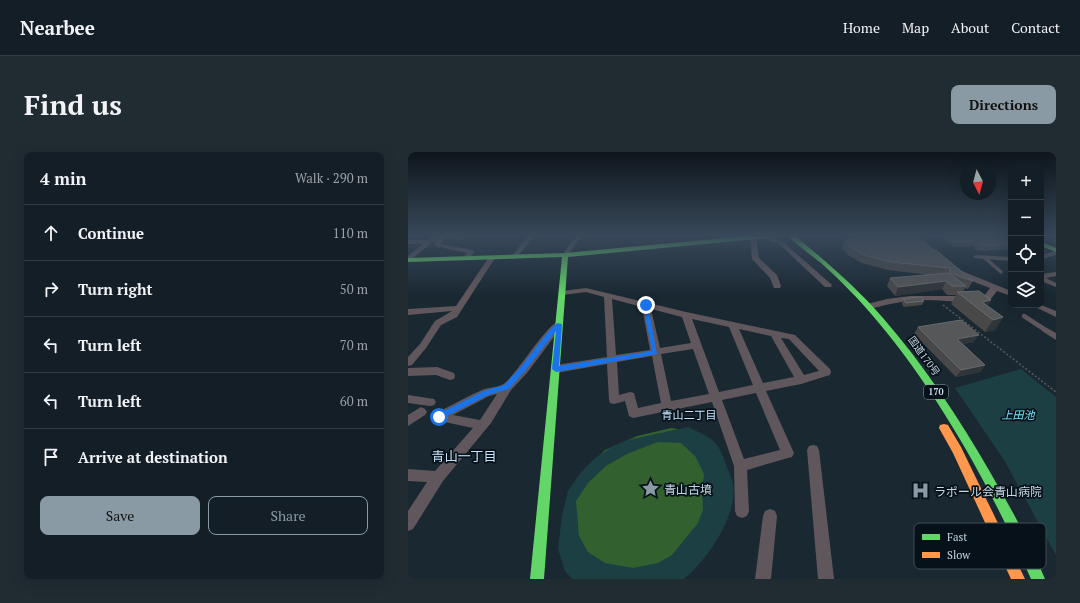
<!DOCTYPE html>
<html lang="en">
<head>
<meta charset="utf-8">
<style>
	:root { --surface:#141e26; --page:#212b32; --text:#f1f3f6; --muted:#9da2a7; --line:#333c43; --accent:#8a9aa4 }
	body { margin:0; font-family:"PT Serif","Noto Sans JP",serif; background:var(--page); color:var(--text) }
	.controls { position:absolute; right:12px; top:12px; display:grid; overflow:hidden; border-radius:8px; box-shadow:0 4px 16px #0002 }
	.controls button { width:36px; height:36px; display:grid; place-items:center; padding:0; border:0; border-bottom:1px solid var(--line); background:var(--surface); color:var(--text); font:20px sans-serif }
	.compass { position:absolute; left:552px; top:12px; width:36px; height:36px; border-radius:50%; background:var(--surface); box-shadow:0 4px 16px #0002; rotate:174deg }
	.stop { position:absolute; width:12px; height:12px; margin:-9px; border:3px solid #1a73e8; border-radius:50%; background:#fff }
	.stop.end { background:#1a73e8; border-color:#fff; box-shadow:0 1px 4px #0008 }
	.list { margin:0; padding:0; list-style:none }
	h2 { display:flex; justify-content:space-between; align-items:center; height:52px; margin:0; padding:0 16px; font-size:17px }
	h2 small { font-size:13px; font-weight:400; color:var(--muted) }
	.list li { display:grid; grid-template-columns:26px 1fr auto; gap:12px; align-items:center; box-sizing:border-box; height:56px; padding:0 16px; border-top:1px solid var(--line) }
	.list b { display:block; font-size:15px; white-space:nowrap }
	.list em { font-size:13px; font-style:normal; color:var(--muted) }
	.actions { display:flex; gap:8px; padding:12px 16px }
	.actions a { flex:1; padding:9px 0; border:1px solid var(--accent); border-radius:8px; text-align:center; font-size:14px; color:var(--accent) }
	.actions .main { background:var(--accent); color:#111 }
	.icon { flex:none; width:22px; height:22px; fill:none; stroke:currentColor; stroke-width:2; stroke-linecap:round; stroke-linejoin:round }
	.map { position:relative; flex:none; width:648px; height:427px; overflow:hidden; border-radius:8px }
	header { display:flex; align-items:center; gap:24px; box-sizing:border-box; height:56px; padding:0 20px; background:var(--surface); border-bottom:1px solid var(--line) }
	header strong { font-size:19px }
	nav { display:flex; gap:22px; margin-inline-start:auto; font-size:14px }
	.intro { display:flex; align-items:center; justify-content:space-between; box-sizing:border-box; height:96px; padding:0 24px }
	h1 { margin:0; font-size:28px }
	.button { padding:10px 18px; border-radius:8px; background:var(--accent); color:#111; font-size:14px; font-weight:700 }
	main { display:flex; gap:24px; padding:0 24px }
	aside { flex:1; background:var(--surface); border-radius:8px; box-shadow:0 4px 16px #0002 }
	.map>svg:first-child { display:block }
	.forest { fill:#32612f }
	.water { fill:#1c3f44; fill-rule:evenodd }
	.lines { fill:none; stroke-linecap:round; stroke-linejoin:round }
	.path { stroke:#59585c; stroke-width:1.5; stroke-dasharray:2 2; stroke-linecap:butt }
	.lane-far1 { stroke:#60575c; stroke-width:3.5 }
	.lane { stroke:#60575c; stroke-width:4.5 }
	.street { fill:#60575c; fill-rule:evenodd }
	.fast { fill:#63d668; fill-rule:evenodd }
	.slow { fill:#ff974d; fill-rule:evenodd }
	.wall { fill:#494849 }
	.shaded-wall { fill:#303539 }
	.building { fill:#565759; stroke:#686b6e }
	.route { fill:#1a73e8 }
	.labels { text-anchor:middle; dominant-baseline:central; stroke-width:3.5; stroke-linejoin:round; paint-order:stroke }
	.shield { fill:#071119; stroke:#8d9ca6; stroke-width:1 }
	.shield-label { font-size:9px; font-weight:bold; fill:#c7d7e2 }
	.street-label { font-size:10px; fill:#c7d7e2; stroke:#071119 }
	.neighbourhood-label { font-size:11px; fill:#c5e4fc; stroke:#071119 }
	.water-label { font-size:11px; font-style:italic; fill:#73ebfb; stroke:#071119 }
	.near-poi-label { font-size:12px; fill:#c7d7e2; stroke:#071119; text-anchor:start }
	.near-neighbourhood-label { font-size:13px; fill:#c5e4fc; stroke:#071119 }
	.key { fill:#071119; stroke:#414c55; stroke-width:1 }
	.key-label { font-size:11px; fill:#c7d7e2 }
</style>
</head>
<body>
<header>
<strong>Nearbee</strong>
<nav><a>Home</a><a>Map</a><a>About</a><a>Contact</a></nav>
</header>
<div class="intro"><h1>Find us</h1><a class="button">Directions</a></div>
<main>
<aside>
<h2>4 min<small>Walk · 290 m</small></h2>
<ul class="list">
<li><svg class="icon" aria-label="ahead" viewBox="0 0 24 24"><path d="M12 20V5M6 11l6-6 6 6"/></svg><div><b>Continue</b></div><em>110 m</em></li>
<li><svg class="icon" aria-label="right" viewBox="0 0 24 24"><path d="M7 20v-9h11M14 6l5 5-5 5"/></svg><div><b>Turn right</b></div><em>50 m</em></li>
<li><svg class="icon" aria-label="left" viewBox="0 0 24 24"><path d="M17 20v-9H6M10 6l-5 5 5 5"/></svg><div><b>Turn left</b></div><em>70 m</em></li>
<li><svg class="icon" aria-label="left" viewBox="0 0 24 24"><path d="M17 20v-9H6M10 6l-5 5 5 5"/></svg><div><b>Turn left</b></div><em>60 m</em></li>
<li><svg class="icon" aria-label="arrive" viewBox="0 0 24 24"><path d="M6 21V4h12l-3 4 3 4H6"/></svg><div><b>Arrive at destination</b></div></li>
</ul>
<div class="actions"><a class="main">Save</a><a>Share</a></div>
</aside>
<div class="map">
<svg width="648" height="427" viewBox="0 0 648 427">
	<rect width="100%" height="100%" fill="#1a2832"/>
	<path class="forest" d="M263,276L283,279L298,299V375L245,419L179,414L165,386L167,353L174,322L197,298L229,284Z"/>
	<path class="water" d="M613,217L648,245V403L596,308L547,236Z
		M280,275C290,280 302,284 309,293C313,299 317,308 319,315C321,320 324,326 325,332C330,364 299,408 276,427H164L157,419L150,397L154,363L160,339L173,320L187,306L204,295L220,288ZM250,290L273,291L287,304L296,322L294,339L295,358L290,371L264,403L250,411L225,416L197,411L180,400L171,384L168,349L180,331L198,314L219,302Z"/>
	<g class="lines">
		<path class="path" d="M535,153L648,240"/>
		<path class="lane-far1" d="M576,105L593,120"/>
		<path class="lane" d="M616,164L639,179"/>
		<path class="street" d="M25,84H60L54,88L37,86L33,92L64,98L67,100L59,108H55L53,107L59,101L27,94L26,93L30,86L0,110V104L15,92H0V88H20Z
			M120,84H127L107,107H103V105Z
			M168,84H174L159,104H155L154,103Z
			M345,84L348,86L351,106L369,123L373,134L372,136H366L362,126L344,107L342,86Z
			M350,84H357L374,89L424,133L423,135H417L370,91L351,86Z
			M648,99V103L633,107V103Z
			M568,103L603,105V109L566,106L565,105Z
			M83,104L87,106L49,165L33,173L18,196L4,213L0,214V205L12,192L27,169L44,159L0,163V157L48,154L81,105Z
			M548,119H554L603,139V144L589,139L582,148C561,153 538,148 517,148C498,148 480,152 462,157L458,154L459,152L479,147L502,144H576L582,136L548,123Z
			M648,120V124L638,126L648,131V135L633,129V122Z
			M178,136L278,160L387,183L422,217L423,220L422,223L393,232L358,239L386,301L384,305L380,306L339,318L341,359L339,364L334,366L329,364L327,359L326,314L304,250L225,266L221,264L217,249L206,252L202,251L201,248L199,212L148,221L144,220L143,217L144,214L148,213L199,205L196,145L178,140L154,143L150,141L154,139ZM204,147L234,155L242,198L208,203ZM243,157L274,165L283,191L252,196ZM284,167L321,175L345,233L311,240ZM331,177L363,184L386,225L355,231ZM373,186L381,187L411,219L396,223ZM285,197L301,242L263,249L253,202ZM244,204L253,251L230,256L226,241L222,240L211,243L209,210ZM348,241L372,298L336,307L314,248Z
			M623,153H633L648,159V165Z
			M151,169L154,170L155,172L154,174L119,221L103,238L83,271L35,329L5,377L0,379V359L19,330L0,329V317L27,319L65,276L27,268L25,265L27,262C42,254 58,245 74,238C81,235 91,236 97,231C110,220 139,172 151,169ZM89,242L72,268L45,263L81,244Z
			M639,176L648,181V188L634,179L636,177Z
			M29,215L46,221L47,224L46,227L42,228L28,223L0,224V216Z
			M0,243L26,247L28,250L26,253L22,254L0,251Z
			M13,255L17,257L19,260L17,263L0,274V263Z
			M405,293L409,294L411,298L426,427H410L399,298L401,294Z
			M362,357L367,359L369,364L363,427H347L355,364L357,359Z"/>
		<path class="fast" d="M339,84H362L359,86L160,105L136,427H122L154,105L0,110V106L157,101Z
			M380,84H387C418,109 449,136 475,166C516,213 551,266 582,320C602,355 622,390 637,427H623C584,338 533,245 470,170C453,149 433,129 413,111C402,102 390,94 380,84Z
			M633,90L648,96V100L633,94Z"/>
		<path class="slow" d="M536,272L540,273L553,295L617,427H603L545,301L531,276L532,273Z"/>
	</g>
	<path class="wall" d="M449,84H480L526,98L565,129L560,137L557,136L555,140L583,148L579,154L595,165L587,178L577,180L543,152L548,143H539L534,137L487,144L479,134L482,126L521,123L480,118L454,111L440,103L434,96L436,88L451,87Z
		M532,84H595V85H593L603,90V97L574,99L568,98L566,94L546,95Z
		M495,147L516,149L514,153L496,155L494,152Z
		M510,175L566,190L555,192L577,213L572,220L548,225L506,182Z"/>
	<path class="shaded-wall" d="M538,129L534,137L487,144L490,135Z
		M583,148L575,160L574,150Z
		M595,165L587,178L577,180L585,168Z
		M571,183L566,190L545,194L549,187Z
		M577,213L572,220L548,225L553,218Z"/>
	<path class="building" d="M458,84H480L491,86L511,85L526,98H528L565,129L542,121V116L483,110L456,103L442,95L436,88L460,86Z
		M540,84H590L603,90V92L577,94L571,93L569,89L548,90Z
		M541,121L558,134H544L538,129L490,135L482,126Z
		M571,139L583,148L574,150L595,165L585,168L549,140Z
		M510,145H513L516,149L498,151L495,147Z
		M553,168L571,183L549,187L577,213L553,218L510,175Z"/>
	<linearGradient id="sky" x2="0" y2="1"><stop stop-color="#0e161c"/><stop offset="0.58" stop-color="#38485a"/><stop offset="1" stop-color="#38485a" stop-opacity="0"/></linearGradient>
	<rect width="648" height="144" fill="url(#sky)"/>
	<path class="route" d="M238,151L240,153L249,202L148,220L144,217L148,179L117,219L101,237L80,243L33,267H28V263L76,239L96,233L112,216L140,180L149,171L154,172L151,214L244,199L235,153Z"/>
	<defs>
		<symbol id="sight-bare" viewBox="-9 -9 18 18"><path d="M0-6L1.8-2.2L6-1.7L2.9 1.2L3.7 5.4L0 3.3L-3.7 5.4L-2.9 1.2L-6-1.7L-1.8-2.2Z" fill="#8a9aa4" stroke="#071119" stroke-width="2.5" paint-order="stroke"/></symbol>
		<symbol id="hospital-bare" viewBox="-9 -9 18 18"><path d="M-5-5h3v3.5h4V-5h3V5h-3V1.5h-4V5h-3Z" fill="#8a9aa4" stroke="#071119" stroke-width="2.5" paint-order="stroke"/></symbol>
	</defs>
	<g fill-rule="evenodd">
		<use href="#sight-bare" x="230" y="324" width="25" height="25"/>
		<use href="#hospital-bare" x="500" y="326" width="25" height="25"/>
	</g>
	<g class="labels">
		<rect class="shield" x="516" y="233" width="24" height="14" rx="3"/>
		<g class="shield-label">
			<text x="528" y="240">170</text>
		</g>
		<g class="street-label">
			<text transform="translate(516 204) rotate(54)">国道170号</text>
		</g>
		<g class="neighbourhood-label">
			<text x="281" y="263">青山二丁目</text>
		</g>
		<g class="water-label">
			<text x="610" y="263">上田池</text>
		</g>
		<g class="near-poi-label">
			<text x="256" y="337">青山古墳</text>
			<text x="526" y="339">ラポール会青山病院</text>
		</g>
		<g class="near-neighbourhood-label">
			<text x="56" y="304">青山一丁目</text>
		</g>
	</g>
	<rect x="506" y="371" width="132" height="46" rx="6" class="key"/>
	<rect x="514" y="382" width="18" height="6" fill="#63d668"/>
	<rect x="514" y="400" width="18" height="6" fill="#ff974d"/>
	<g class="key-label">
		<text x="539" y="389">Fast</text>
		<text x="539" y="407">Slow</text>
	</g>
</svg>
<div class="controls">
<button>+</button>
<button>−</button>
<button><svg class="icon" aria-label="locate" viewBox="0 0 24 24"><circle cx="12" cy="12" r="6"/><path d="M12 2v4M12 18v4M2 12h4M18 12h4"/></svg></button>
<button><svg class="icon" aria-label="layers" viewBox="0 0 24 24"><path d="M12 4l9 5-9 5-9-5zM3 14l9 5 9-5"/></svg></button>
</div>
<svg class="compass" viewBox="-18 -18 36 36"><path d="M0-13l5 13h-10z" fill="#e53935"/><path d="M0 13l5-13h-10z" fill="#9da2a7"/></svg>
<div class="stop" style="left:31px;top:265px"></div>
<div class="stop end" style="left:238px;top:153px"></div>
</div>
</main>
</body>
</html>
